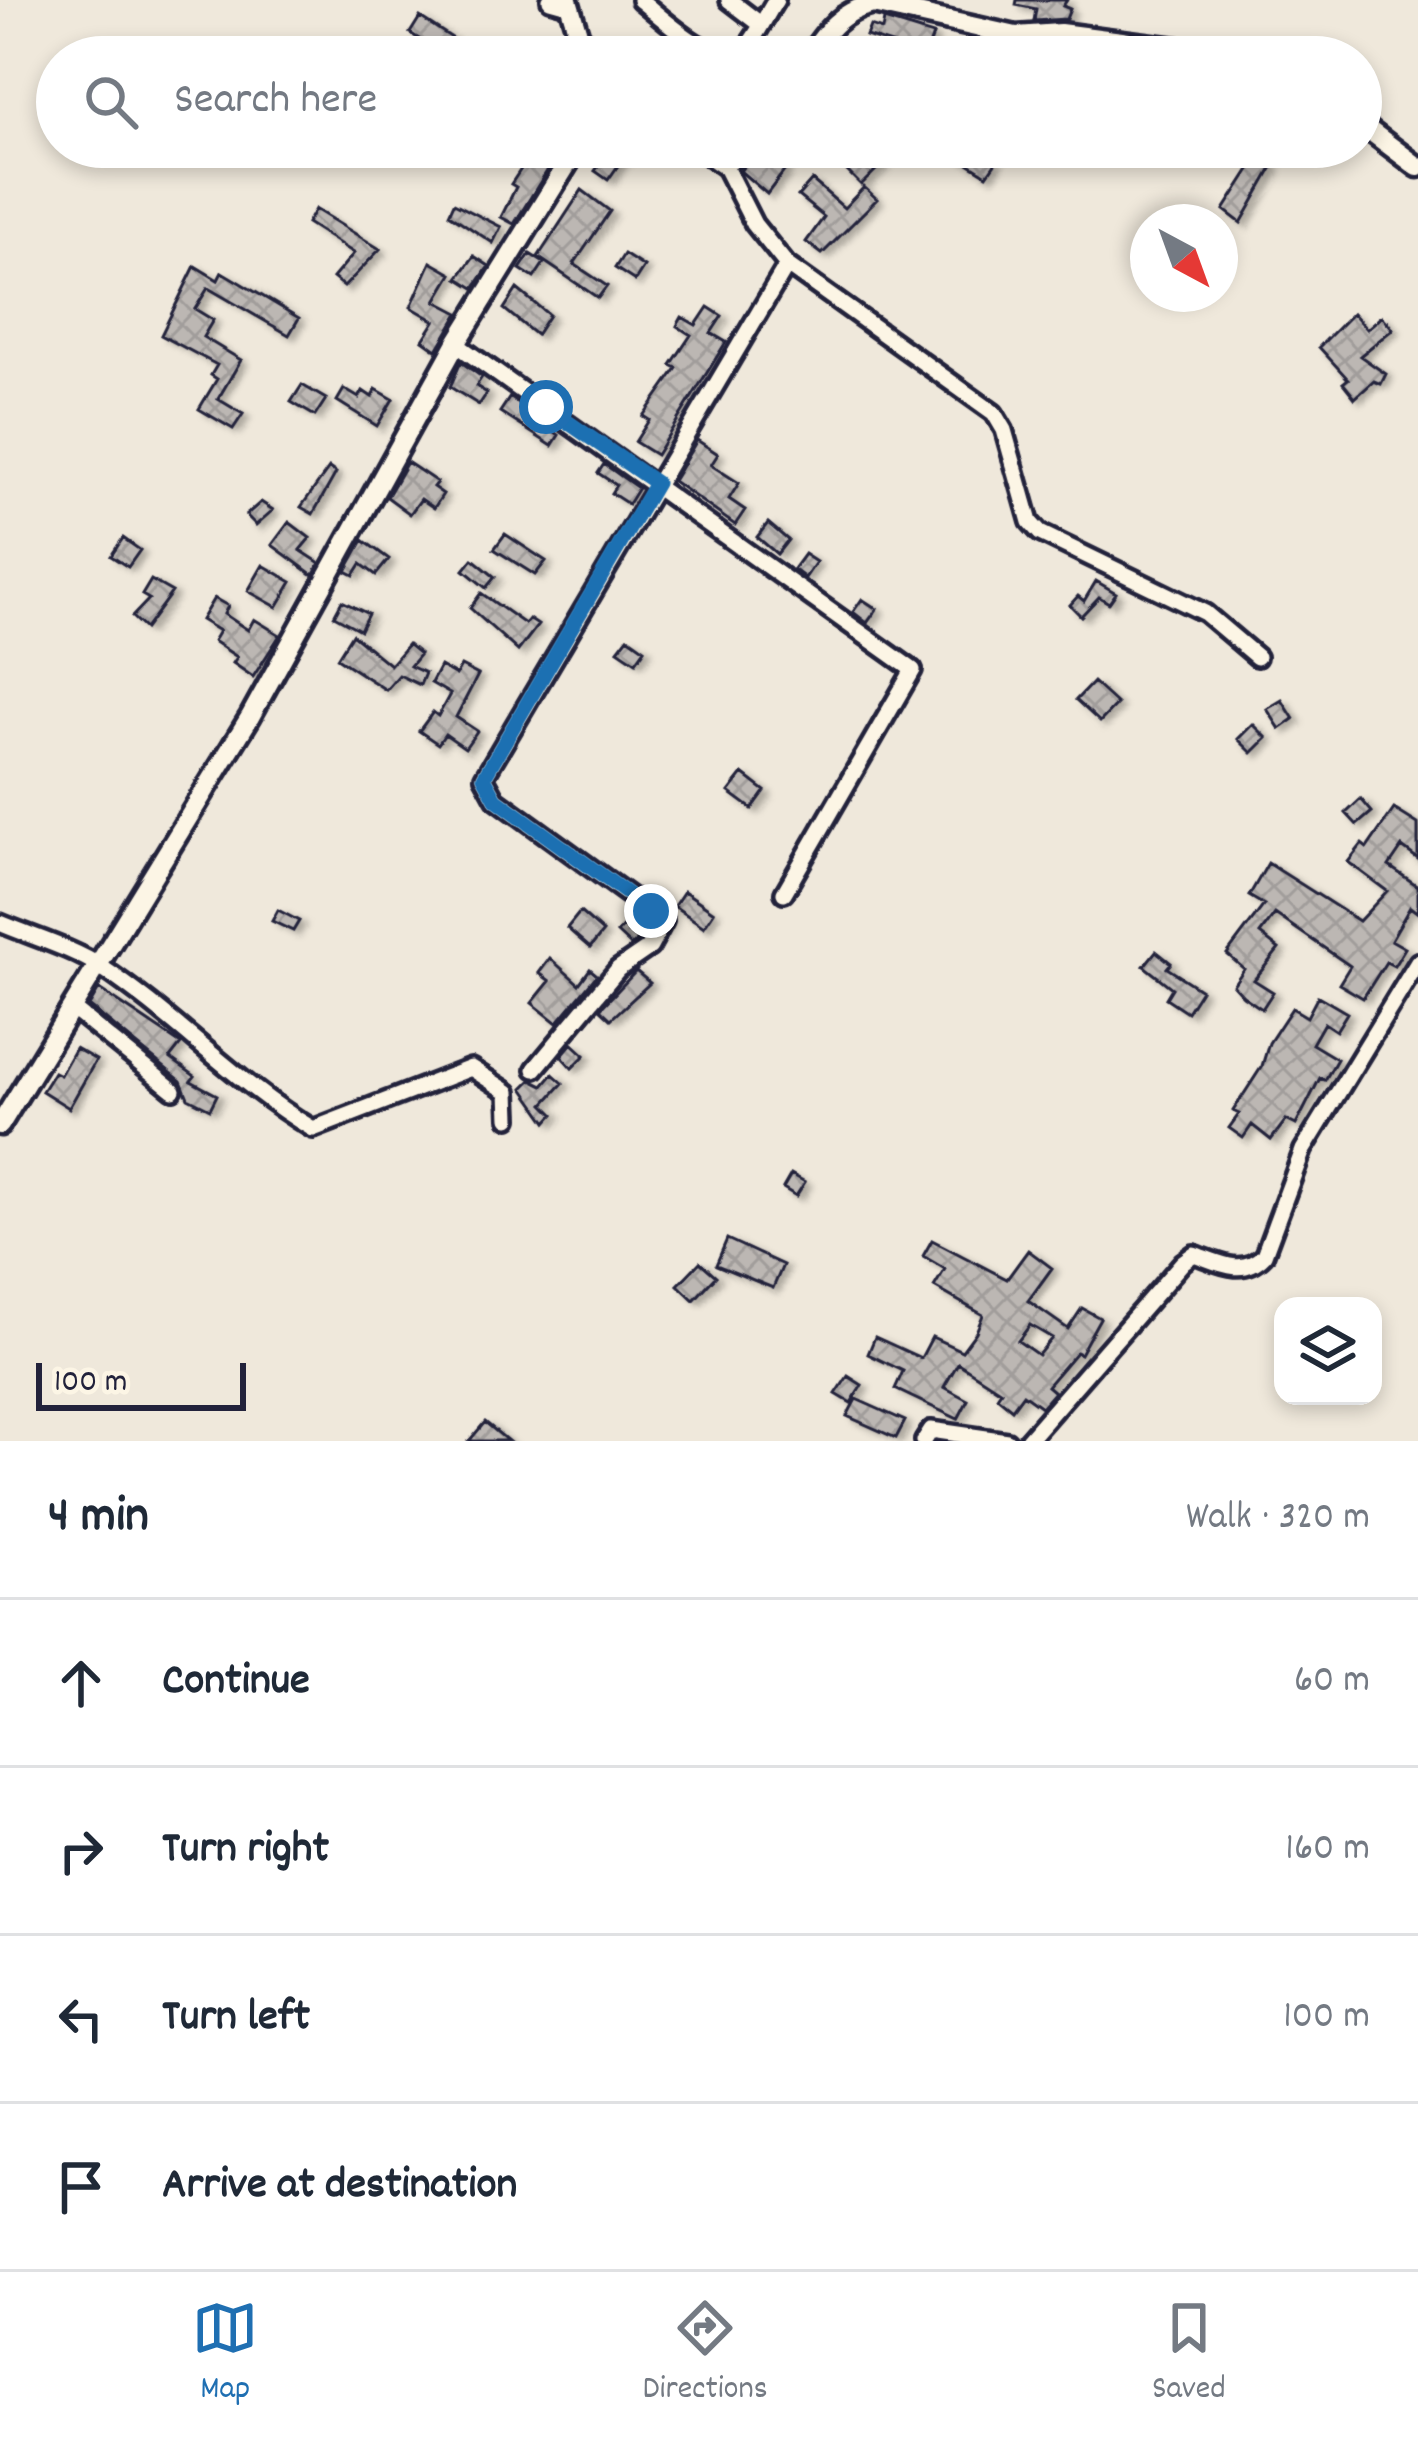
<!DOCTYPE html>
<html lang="en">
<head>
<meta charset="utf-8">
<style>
	:root { --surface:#fff; --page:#f2f2f3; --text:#1f2937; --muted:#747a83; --line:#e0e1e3; --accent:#1f6fb2 }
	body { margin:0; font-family:Dekko,sans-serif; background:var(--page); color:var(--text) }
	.controls { position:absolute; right:36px; bottom:36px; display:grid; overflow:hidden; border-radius:24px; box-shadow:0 6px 18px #0003 }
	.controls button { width:108px; height:108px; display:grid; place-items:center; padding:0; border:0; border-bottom:3px solid var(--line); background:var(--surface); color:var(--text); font:60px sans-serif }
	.compass { position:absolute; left:1130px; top:204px; width:108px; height:108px; border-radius:50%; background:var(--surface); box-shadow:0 6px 18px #0003; rotate:139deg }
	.scale { position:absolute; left:36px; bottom:30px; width:210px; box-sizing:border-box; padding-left:12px; border:6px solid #22223b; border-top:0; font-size:33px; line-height:42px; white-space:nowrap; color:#22223b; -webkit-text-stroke:9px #fcf5e5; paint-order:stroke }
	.stop { position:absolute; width:36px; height:36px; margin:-27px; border:9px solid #1f6fb2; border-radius:50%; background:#fff }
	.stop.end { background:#1f6fb2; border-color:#fff; box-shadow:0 3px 12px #0008 }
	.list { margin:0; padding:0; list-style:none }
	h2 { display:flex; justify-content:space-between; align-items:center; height:156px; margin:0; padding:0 48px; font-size:51px }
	h2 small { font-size:39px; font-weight:400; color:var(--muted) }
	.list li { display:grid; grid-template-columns:78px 1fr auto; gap:36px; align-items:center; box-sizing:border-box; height:168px; padding:0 48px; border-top:3px solid var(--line) }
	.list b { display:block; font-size:45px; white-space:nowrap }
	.list em { font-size:39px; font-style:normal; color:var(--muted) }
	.icon { flex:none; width:66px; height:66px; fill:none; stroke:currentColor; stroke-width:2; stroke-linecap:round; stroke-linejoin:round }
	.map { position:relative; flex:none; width:1418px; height:1441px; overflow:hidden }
	.search { position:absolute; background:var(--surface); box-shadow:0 6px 18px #0003; left:36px; right:36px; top:36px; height:132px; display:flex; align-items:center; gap:30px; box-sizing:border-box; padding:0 42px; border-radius:66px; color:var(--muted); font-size:45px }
	.sheet { height:828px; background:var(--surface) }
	nav { display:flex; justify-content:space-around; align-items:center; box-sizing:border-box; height:168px; border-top:3px solid var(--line); background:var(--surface); font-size:33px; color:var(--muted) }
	nav a { display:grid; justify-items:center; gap:6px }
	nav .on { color:var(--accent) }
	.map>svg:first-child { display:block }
	.building { fill:url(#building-cross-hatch); stroke:#22223b; stroke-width:3; fill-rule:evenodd; filter:url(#shadow) }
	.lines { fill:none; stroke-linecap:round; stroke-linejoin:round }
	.minor-casing { stroke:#22223b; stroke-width:24 }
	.tertiary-casing { stroke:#22223b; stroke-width:27 }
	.minor { stroke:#fcf5e5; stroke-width:15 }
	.tertiary { stroke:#fcf5e5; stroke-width:18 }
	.route { stroke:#1f6fb2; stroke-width:15 }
</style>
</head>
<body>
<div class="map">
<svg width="1418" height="1441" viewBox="0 0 1418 1441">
	<defs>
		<pattern id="building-cross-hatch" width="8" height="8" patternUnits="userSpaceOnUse" patternTransform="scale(3)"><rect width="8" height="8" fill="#bcb7b3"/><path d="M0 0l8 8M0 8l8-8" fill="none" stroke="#a19d9b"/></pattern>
		<filter id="shadow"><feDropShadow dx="6" dy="4" stdDeviation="3" flood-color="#0004"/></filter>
	</defs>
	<rect width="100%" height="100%" fill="#efe8db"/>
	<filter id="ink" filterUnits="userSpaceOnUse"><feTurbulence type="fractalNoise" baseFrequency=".00833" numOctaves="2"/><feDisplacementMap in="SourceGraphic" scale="24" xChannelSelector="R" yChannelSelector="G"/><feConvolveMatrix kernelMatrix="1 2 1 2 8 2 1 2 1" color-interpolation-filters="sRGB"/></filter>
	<g filter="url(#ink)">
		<path class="building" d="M1017,0H1067L1063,6L1070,9L1066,19L1034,21L1036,9L1016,5Z
			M420,17L464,46L457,57H446L410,33Z
			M884,20L933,35L926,55L866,36L870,26L882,30Z
			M515,147H562L514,224L501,217L516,187L511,184L529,157Z
			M612,147H631L608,180L595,171Z
			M758,147H773L784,156L779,163L785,170L767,194L740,171Z
			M942,147H971L996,162L987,175Z
			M869,149L883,163L861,185L847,171Z
			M1258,157L1273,167L1241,223L1224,210Z
			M812,180L844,208L864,187L877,199L822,254L806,242L824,217L798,196Z
			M582,190L610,211L574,264L607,286L598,298L538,257Z
			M454,203L501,227L493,243L449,214Z
			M315,209L380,249L344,287L333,278L354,253L307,223Z
			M530,254L544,263L534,278L520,269Z
			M624,254L644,267L635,281L615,268Z
			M474,256L489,266L474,288L458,278Z
			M431,262L452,274L436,301L459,313L437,350L423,340L435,321L411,307Z
			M195,266L218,280L222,272L299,318L289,335L208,288L195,309L213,320L203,337L241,360L218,399L243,414L233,429L199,409L217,379L211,375L217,365L161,335Z
			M517,289L549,315L536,335L504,309Z
			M708,307L722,316L711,333L726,342L656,455L635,442L649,420L643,416L677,368L671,365L691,335L677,326L682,317L696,325Z
			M1353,313L1367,329L1382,316L1393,329L1360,356L1386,374L1381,384L1374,381L1355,398L1343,383L1348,379L1319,347Z
			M461,362L482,377L476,386L487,393L479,405L450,387Z
			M302,385L326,399L315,416L291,402Z
			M344,389L359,398L363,391L372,397L376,389L393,399L377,426L337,401Z
			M510,397L559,435L552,446L500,412Z
			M697,440L718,454L711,465L739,483L729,499L745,510L735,525L673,481Z
			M407,462L437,482L433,487L443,494L434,508L421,499L410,514L387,497Z
			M604,464L638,488L628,504L611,493L616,485L598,473Z
			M329,468L336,473L313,514L301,507Z
			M261,502L273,510L256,525L246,515Z
			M289,522L310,538L300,550L320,563L313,575L272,545Z
			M768,523L788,540L777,554L757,537Z
			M505,534L546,561L535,575L494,549Z
			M123,538L140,550L128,567L111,556Z
			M363,540L389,559L376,575L361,564L354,575L346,571Z
			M804,554L816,562L805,578L793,569Z
			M473,559L495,577L486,588L464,570Z
			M263,565L292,582L277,607L248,591Z
			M151,580L172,592L145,629L132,617L149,599L142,595Z
			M1096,581L1116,593L1109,603L1099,597L1081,616L1070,605L1078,596L1084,601Z
			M481,593L525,624L529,619L538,625L518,651L470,608Z
			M214,598L228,606L224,614L248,630L254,619L280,635L253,677L233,663L237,657L213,641L219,631L201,620Z
			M862,599L877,609L867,623L853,612Z
			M342,601L368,614L360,630L334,616Z
			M352,634L390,665L408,644L420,654L410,666L425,673L420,685L399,675L386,690L337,658Z
			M628,637L645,649L636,662L618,650Z
			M440,666L456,675L461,666L478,675L456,717L477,731L465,748L445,734L438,744L419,731L433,712L438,716L450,694L431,683Z
			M1093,682L1117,704L1100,722L1076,700Z
			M1282,700L1294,719L1280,729L1267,709Z
			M1253,724L1267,738L1252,753L1238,739Z
			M743,774L765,791L752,809L729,792Z
			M1361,799L1372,812L1357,825L1346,813Z
			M1394,809L1418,824V859L1402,847L1389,866L1418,886V913L1410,907L1391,940L1405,948L1394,966L1386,962L1363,998L1339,984L1350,966L1275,914L1260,934L1279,949L1254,980L1273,992L1262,1009L1243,996L1233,985L1244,969L1227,954L1264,905L1249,896L1268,863L1359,921L1387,891L1348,862L1362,844L1367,848Z
			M684,891L714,912L704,927L674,906Z
			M278,910L299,921L293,931L272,921Z
			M580,912L603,932L590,948L567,928Z
			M628,921L643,935L631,946L617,933Z
			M1156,951L1171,963L1167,968L1201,990L1187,1012L1166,998L1172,988L1144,966Z
			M550,958L579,984L590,969L597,975L557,1023L532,1003L550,981L539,973Z
			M636,971L650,983L611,1019L600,1009Z
			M99,989L181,1044L170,1058L195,1076L191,1081L217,1095L210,1109L188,1098L181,1081L89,1006Z
			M1318,996L1347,1013L1336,1031L1324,1023L1312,1044L1337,1059L1325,1080L1320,1078L1296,1125L1286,1120L1271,1140L1252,1125L1243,1138L1229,1128L1239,1114L1233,1111L1262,1066L1269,1043L1292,1008L1307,1017Z
			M572,1043L585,1055L572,1068L561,1056Z
			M75,1048L96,1060L69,1108L42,1091L54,1072L60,1075Z
			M553,1074L563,1083L544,1104L554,1114L547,1122L523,1088L531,1080L543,1086Z
			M791,1174L805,1182L796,1196L783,1188Z
			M727,1239L783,1265L773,1288L716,1265Z
			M932,1240L1007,1279L1028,1250L1052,1268L1028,1301L1068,1329L1082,1308L1100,1318L1080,1354L1076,1352L1047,1386L1054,1392L1041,1407L1023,1394L1012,1409L997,1397L1001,1391L958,1363L944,1387L968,1400L958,1419L895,1389L903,1371L868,1354L875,1337L921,1358L932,1337L962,1351L976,1332L983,1315L934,1287L945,1269L923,1256ZM1030,1325L1052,1338L1038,1355L1018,1341Z
			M700,1262L716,1276L694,1300L678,1285Z
			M848,1376L862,1385L851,1403L836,1394Z
			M856,1399L905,1421L896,1438L847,1416Z
			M485,1422L508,1441H469Z"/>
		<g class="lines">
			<defs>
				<path id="minor" d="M550,0L568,5
					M640,0C661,16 720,75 745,49C757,36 766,15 776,0
					M729,0L759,23
					M724,165L754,224L787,265L994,413L1004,430L1030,522L1040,533L1205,613L1257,657
					M456,344L913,670L784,893
					M0,923C33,937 72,948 101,967C176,1017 237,1084 313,1129L471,1068L508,1092L509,1118
					M73,1009L173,1090
					M535,1069L618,969L650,947L664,921L496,799L484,777L787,265
					M924,1441L931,1430L1007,1441
					M1027,1441L1183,1262L1194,1254C1219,1263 1243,1277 1264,1255L1303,1150L1418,962"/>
				<path id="tertiary" d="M568,0L585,57
					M809,57C827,30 840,12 873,4L1016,36L1060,33L1245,57
					M1361,124L1418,167
					M698,147L724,165L745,147
					M0,1125L250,717L456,344L578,147"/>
			</defs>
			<use href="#minor" class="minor-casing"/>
			<use href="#tertiary" class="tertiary-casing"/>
			<use href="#minor" class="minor"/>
			<use href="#tertiary" class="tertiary"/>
		</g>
	</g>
	<g class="lines" filter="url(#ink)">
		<path class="route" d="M546,407L656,483L484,777L496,799L651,911"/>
	</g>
</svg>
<div class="controls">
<button><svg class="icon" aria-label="layers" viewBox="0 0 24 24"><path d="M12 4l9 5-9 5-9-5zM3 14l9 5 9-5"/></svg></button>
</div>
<svg class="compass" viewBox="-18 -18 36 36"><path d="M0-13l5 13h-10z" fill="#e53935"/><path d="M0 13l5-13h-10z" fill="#747a83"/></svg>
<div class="scale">100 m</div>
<div class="stop" style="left:546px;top:407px"></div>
<div class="stop end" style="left:651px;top:911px"></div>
<div class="search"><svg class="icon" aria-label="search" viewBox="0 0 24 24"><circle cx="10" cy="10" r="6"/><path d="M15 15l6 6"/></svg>Search here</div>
</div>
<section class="sheet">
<h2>4 min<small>Walk · 320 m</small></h2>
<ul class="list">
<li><svg class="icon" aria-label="ahead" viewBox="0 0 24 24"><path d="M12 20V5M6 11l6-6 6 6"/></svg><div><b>Continue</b></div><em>60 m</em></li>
<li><svg class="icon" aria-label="right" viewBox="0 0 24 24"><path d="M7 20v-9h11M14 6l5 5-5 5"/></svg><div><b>Turn right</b></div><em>160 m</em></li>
<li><svg class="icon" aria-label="left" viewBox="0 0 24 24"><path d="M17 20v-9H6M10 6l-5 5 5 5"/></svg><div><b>Turn left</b></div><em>100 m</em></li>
<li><svg class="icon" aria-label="arrive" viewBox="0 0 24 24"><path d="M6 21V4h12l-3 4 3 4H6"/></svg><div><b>Arrive at destination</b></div></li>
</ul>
</section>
<nav>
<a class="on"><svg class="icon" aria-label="map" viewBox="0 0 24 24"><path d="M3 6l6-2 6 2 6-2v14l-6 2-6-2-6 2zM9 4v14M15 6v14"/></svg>Map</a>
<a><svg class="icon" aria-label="directions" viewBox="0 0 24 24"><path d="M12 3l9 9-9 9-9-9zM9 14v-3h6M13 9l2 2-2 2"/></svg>Directions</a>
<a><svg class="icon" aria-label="saved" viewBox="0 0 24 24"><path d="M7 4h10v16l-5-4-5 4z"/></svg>Saved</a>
</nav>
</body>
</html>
